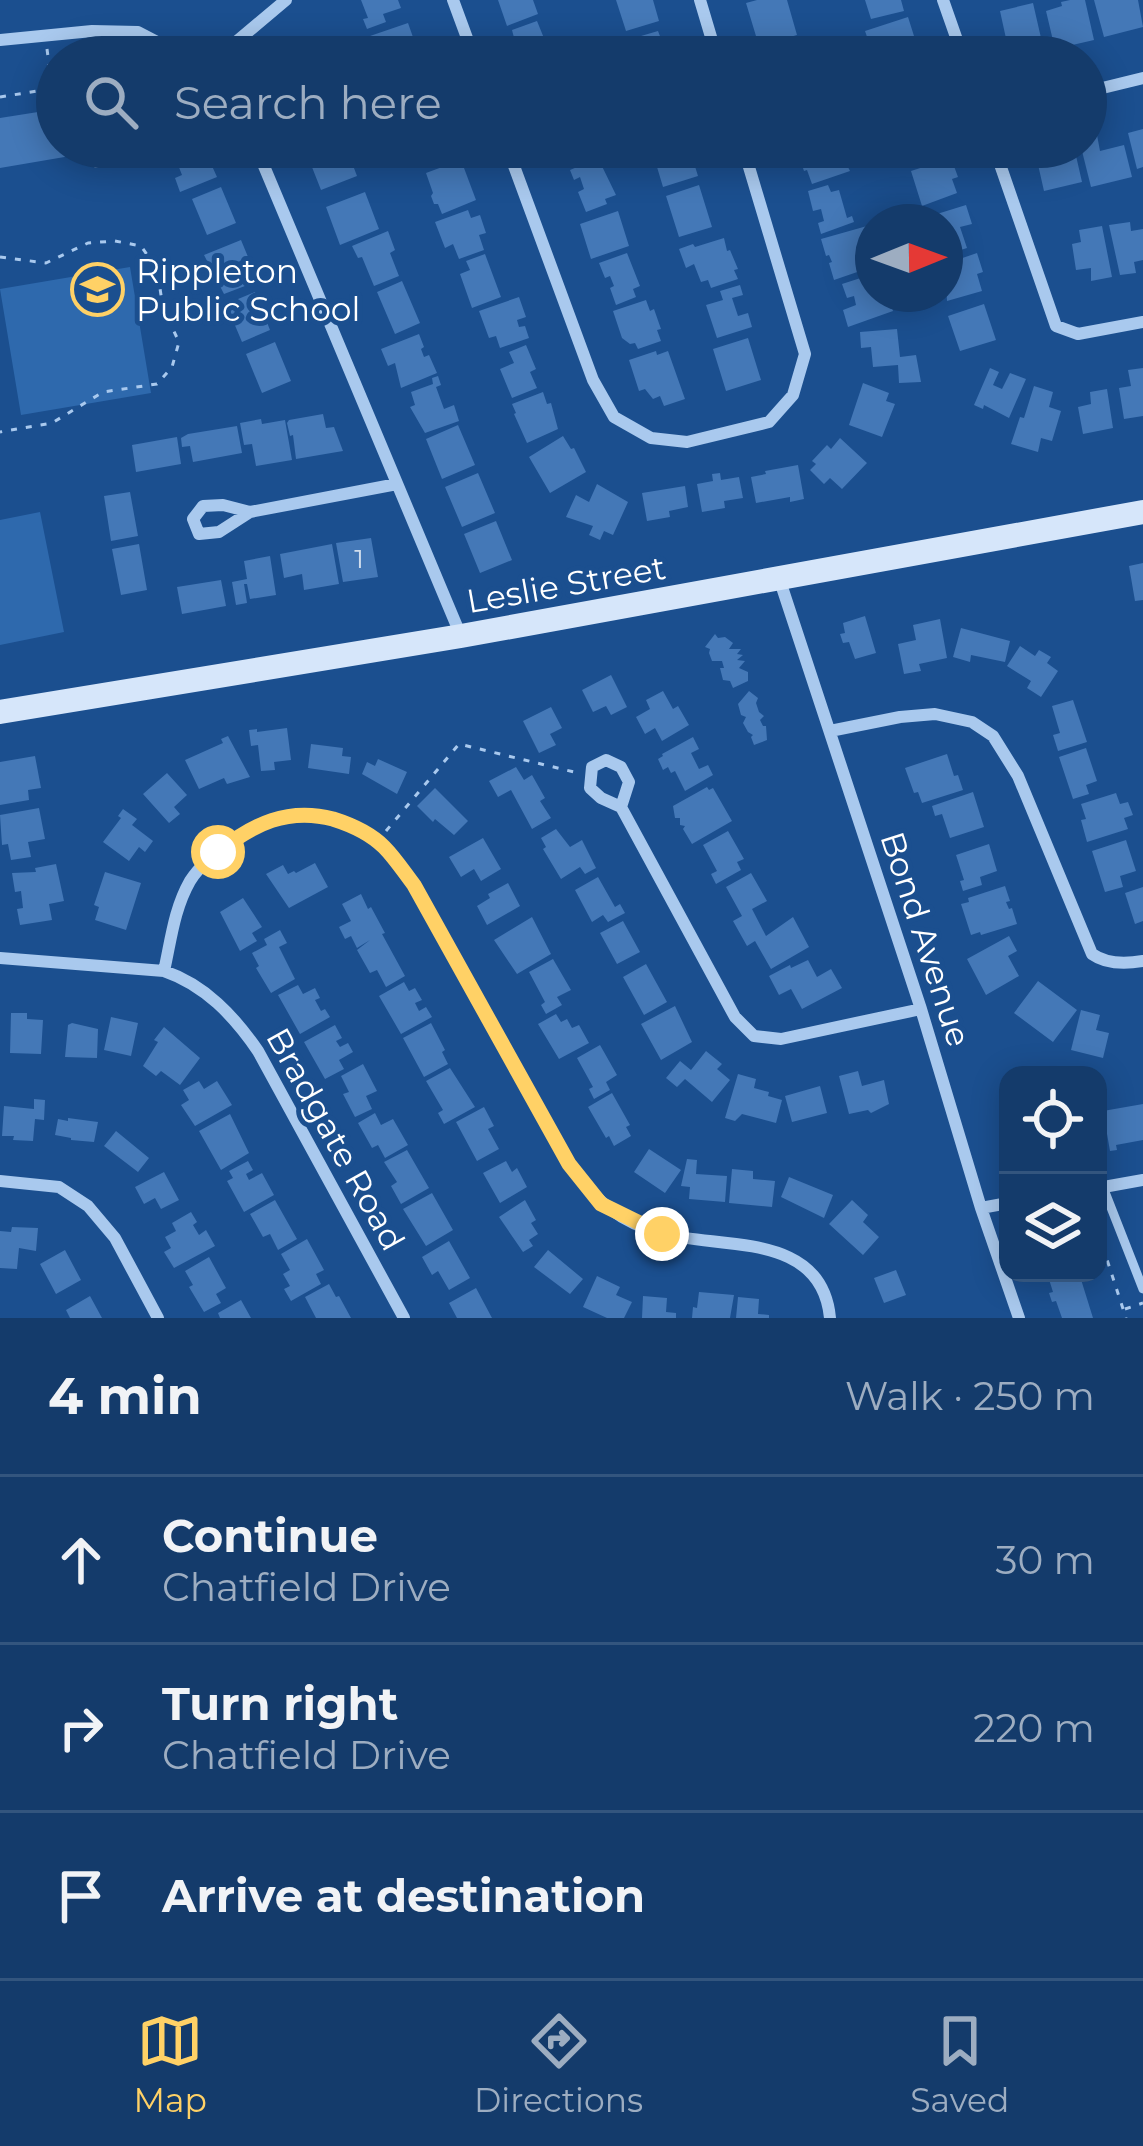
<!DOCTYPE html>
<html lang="en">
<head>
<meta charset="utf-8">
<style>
	:root { --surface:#143b6b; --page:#214673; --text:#f1f3f6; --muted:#9dadc1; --line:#33557e; --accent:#ffd166 }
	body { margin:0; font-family:Montserrat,sans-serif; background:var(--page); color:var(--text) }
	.controls { position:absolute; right:36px; bottom:36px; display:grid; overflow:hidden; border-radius:24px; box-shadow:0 6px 30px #0003 }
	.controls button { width:108px; height:108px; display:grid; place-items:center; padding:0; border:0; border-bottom:3px solid var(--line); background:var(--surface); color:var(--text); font:60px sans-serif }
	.compass { position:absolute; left:855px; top:204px; width:108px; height:108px; border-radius:50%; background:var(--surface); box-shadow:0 6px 30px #0003; rotate:89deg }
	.stop { position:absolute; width:36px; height:36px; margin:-27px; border:9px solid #ffd166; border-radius:50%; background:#fff }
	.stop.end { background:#ffd166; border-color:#fff; box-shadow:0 3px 12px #0008 }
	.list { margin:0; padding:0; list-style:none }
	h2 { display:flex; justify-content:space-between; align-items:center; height:156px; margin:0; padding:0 48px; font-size:51px }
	h2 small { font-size:39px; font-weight:400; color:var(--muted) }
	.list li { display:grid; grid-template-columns:78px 1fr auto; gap:36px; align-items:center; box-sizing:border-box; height:168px; padding:0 48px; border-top:3px solid var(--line) }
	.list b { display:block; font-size:45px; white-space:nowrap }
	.list p { margin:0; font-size:39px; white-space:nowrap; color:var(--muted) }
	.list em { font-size:39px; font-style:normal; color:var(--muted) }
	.icon { flex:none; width:66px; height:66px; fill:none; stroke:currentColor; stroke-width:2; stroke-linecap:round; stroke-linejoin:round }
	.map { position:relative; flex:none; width:1143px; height:1318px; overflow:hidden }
	.search { position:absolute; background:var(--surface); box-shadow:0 6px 30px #0003; left:36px; right:36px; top:36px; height:132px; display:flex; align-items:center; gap:30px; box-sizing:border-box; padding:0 42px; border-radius:66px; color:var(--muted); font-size:45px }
	.sheet { height:660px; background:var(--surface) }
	nav { display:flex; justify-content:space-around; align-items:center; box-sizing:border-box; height:168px; border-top:3px solid var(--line); background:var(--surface); font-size:33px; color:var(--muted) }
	nav a { display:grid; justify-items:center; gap:6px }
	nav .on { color:var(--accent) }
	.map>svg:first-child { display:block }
	.green { fill:#2e69ad }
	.building { fill:#4478b7 }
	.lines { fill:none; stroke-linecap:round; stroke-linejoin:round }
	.path { stroke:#a9c9ee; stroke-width:3; stroke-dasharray:6 9; stroke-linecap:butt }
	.lane { stroke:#a9c9ee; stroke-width:9 }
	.street { stroke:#a9c9ee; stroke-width:12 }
	.secondary { stroke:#d6e6fa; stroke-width:24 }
	.route { stroke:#ffd166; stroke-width:15 }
	.labels { text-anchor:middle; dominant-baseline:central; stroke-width:10; stroke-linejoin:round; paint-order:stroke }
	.number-label { font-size:27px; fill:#d0dded }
	.poi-label { font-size:33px; fill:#fff; stroke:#1b4f8f; text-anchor:start }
	.street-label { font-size:33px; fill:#fff; stroke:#1b4f8f }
</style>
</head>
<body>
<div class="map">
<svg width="1143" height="1318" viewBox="0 0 1143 1318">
	<rect width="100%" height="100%" fill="#1b4f8f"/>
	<path class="green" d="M130,267L151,393L21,415L0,289Z
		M40,512L64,632L0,645V520Z"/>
	<path class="building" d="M361,0H398L401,8L383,14L386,22L367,29L363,19L368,18Z
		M498,0H533L538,14L507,26Z
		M616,0H653L659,21L626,31Z
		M757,0H787L797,35L759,46L746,3Z
		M865,0H901L904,11L871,19Z
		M1070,0H1085L1094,40L1055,49L1046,11L1062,6L1061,2Z
		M1094,0H1138L1143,27L1104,37Z
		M1033,3L1044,51L1024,56L1020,40L1007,43L1000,11Z
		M908,17L914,36L901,40L907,57H874L865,31Z
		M537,21L550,53L544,57H519L512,30Z
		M408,23L420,57H387L382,44L375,47L370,36Z
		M658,31L668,57H629L624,41Z
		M315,38L327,57H290L304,48L303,45Z
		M799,40L805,57H772L770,49Z
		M57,109V147H87L88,153L0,168V118Z
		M1143,129V167L1137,169L1128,133Z
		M1097,135L1100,151L1124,145L1132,177L1091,187L1081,147H1086V137Z
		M171,147H197L202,159L208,157L217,177L180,192L175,178L182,175Z
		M333,147H346L357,176L321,190L308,157Z
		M417,147H436L441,161L424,167Z
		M562,147H585L590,159L569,166Z
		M651,147H689L698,176L663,187Z
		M796,147H850L838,152L839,156L850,153L853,166L848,167L850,171L812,184L807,170L804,171Z
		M903,147H943L944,151L905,163Z
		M1034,147H1074L1082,182L1044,191Z
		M598,158L616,195L605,199L607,204L586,212L578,192L584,189L580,177L574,180L570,170Z
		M951,158L958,177L952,179L957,193L922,206L911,171Z
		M461,160L476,200L442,214L438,204H434L431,196L433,193L426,173Z
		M699,185L712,227L679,237L666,196Z
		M828,185L831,192L839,190L847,218L852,216L854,222L821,234L818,223L824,221L821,209L813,211L808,191Z
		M221,187L236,223L207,235L192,199Z
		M365,192L379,229L340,245L326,207Z
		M966,205L972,224L960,227L967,248L945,255V222H926L924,218Z
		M468,210L471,218L480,215L486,233L479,235L484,250L459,259L453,244L445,248L435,222Z
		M618,211L629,246L591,259L580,224Z
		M1130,222L1131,231L1143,229V260L1134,262L1136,273L1120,275L1109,225Z
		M867,226L873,235V264L865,266L866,269L834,280L829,263L832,262L829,255L826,256L821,239Z
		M1102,226L1112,277L1091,281V268L1076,270L1072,244L1081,242L1079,230Z
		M388,231L395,250L390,253L399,276L374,286L362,257L358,258L352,246Z
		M724,238L727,251L730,250L738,269L734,270L738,279L711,288L708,280L701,282L694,264L686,268L679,249L693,244L695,247Z
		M241,240L258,281L224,294L204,255Z
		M627,253L640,286L633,289L636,297L616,305L610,288L614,286L610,276L605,278L599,263Z
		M977,253L983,272L977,274L982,291L947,301L945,264Z
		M485,254L501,297L472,308L460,274L470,270L466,261Z
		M873,274V294H888L893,311L848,327L843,310L856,305L854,296L847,298L842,284Z
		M402,281L420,323L395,334L377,292Z
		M740,285L743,295L732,298L738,316L748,313L752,327L717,338L706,305L723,300L720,291Z
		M255,292L270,330L242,342L226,304Z
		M519,297L526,317L517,320L519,327L525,326L529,338L500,348L496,336L489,338L479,311Z
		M646,300L650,311L654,309L661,329L657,330L661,341L638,349L635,343L630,344L622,338L613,311Z
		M984,304L996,340L960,351L948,316Z
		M897,329L900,357L916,355L921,382L899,383L898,365L873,367L871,347L861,348L860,332Z
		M419,334L424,347L421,349L424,357L429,355L437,373L401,388L395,363L388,366L381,349Z
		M748,338L761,380L726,391L713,349Z
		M275,342L291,381L262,393L246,354Z
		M526,345L536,369L530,372L537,388L512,398L500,369L514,363L509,352Z
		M656,351L657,355L668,351L685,399L664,406L660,396L653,399L645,389L639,391L629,360Z
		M990,368L999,372L993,385L1002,389L1010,373L1026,379L1009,418L984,405L983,409L974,405Z
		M1143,368V416L1124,419L1119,388L1131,386L1128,370Z
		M438,376L441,385L436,387L444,409L454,405L459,421L425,433L410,407L415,405L411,392L433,384L432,378Z
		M863,383L889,393L886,401L895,404L882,437L849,425Z
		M1034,386L1053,392L1049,407L1061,411L1052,441L1041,438L1038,452L1011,444L1020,417L1024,418Z
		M1107,389L1113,428L1083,434L1078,407L1091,404L1090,392Z
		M543,392L547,404L551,403L558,429L527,443L514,414L516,413L512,404Z
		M323,414L326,428L334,427L343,451L296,459L293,435L290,436L287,423L289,420Z
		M261,419L262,424L285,420L292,460L256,466L252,444L244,445L240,423Z
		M458,425L475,465L442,479L426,439Z
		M237,426L242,453L193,462L190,446L182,447L181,438L188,434Z
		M563,436L571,449L574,448L586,472L550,493L529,457Z
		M177,437L181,464L136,472L132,445Z
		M840,438L867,463L842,489L830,478L824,484L810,470L816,464L812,461L827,445L831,449Z
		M798,465L804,499L790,502V497L756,503L751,477L766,474L765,471Z
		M478,473L495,513L462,527L445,487Z
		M720,473L721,480L739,477L743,498L724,501L725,508L702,512L697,484L713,481L712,474Z
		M597,484L628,502L613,535L604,531L600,540L589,535L593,526L566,517L576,495L589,502Z
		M685,486L688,507L669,511L670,517L647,521L642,493Z
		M130,492L138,536L111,541L104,496Z
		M496,521L512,560L480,573L464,534Z
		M371,538L378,577L343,582L336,543Z
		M139,544L147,590L121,595L112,549Z
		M332,544L339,584L304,590L302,574L284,578L280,554Z
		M270,556L276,595L250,599L247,584H244L247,603L236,605L232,582L247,579L244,561Z
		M1143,563V600L1135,601L1129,566Z
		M221,580L226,606L182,614L177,587Z
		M865,616L876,653L855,659L849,642L843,643L840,634L845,633L843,623Z
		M940,619L947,658L919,664L921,671L904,674L898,644L916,640L913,625Z
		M961,628L1010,641L1005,662L971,655L970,662L953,657Z
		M715,634L718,638L725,637L733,643L729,649H741L737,654L743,655L737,660L745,661L739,668L748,672V681L733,688L730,681L723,680L720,668H724L722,661H712L709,653L710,649L705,647Z
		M1020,646L1035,656L1039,650L1051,657L1047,663L1058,671L1041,697L1027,688L1031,681L1007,666Z
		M611,675L627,707L611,715L606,706L593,712L582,690Z
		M663,691L673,709L678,706L689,725L662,741L655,728L645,734L636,717L650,709L646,700Z
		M749,691L758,698L756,703L759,712L764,716L760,720L763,726H766L767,740L754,745L751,737L753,735L748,732L743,723L746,717L741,715L738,704Z
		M1073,700L1087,742L1058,751L1053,735L1060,733L1052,706Z
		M551,707L562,728L550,734L556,745L539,753L523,721Z
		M287,728L291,760L274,762L275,770L261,771L258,745L251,746L249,730L257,729V732Z
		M228,736L250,777L227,784L224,778L199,789L185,760L223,743L221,739Z
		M693,737L699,749L691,753L699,769L708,765L713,775L685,791L675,771L671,773L668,767L663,770L658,759L663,756L662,754Z
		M311,744L343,748L342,756L351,757L349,774L308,768Z
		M1086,748L1097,781L1086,785L1089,794L1073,799L1059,757Z
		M947,754L954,776L958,775L963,790L922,803L918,792L914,793L905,768Z
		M35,756L41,788L28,790L29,800L0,805V762Z
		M378,759L407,772L397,794L362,774L367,762L375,766Z
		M516,767L524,780L532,775L545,798L540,801L551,818L532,829L511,790L498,797L489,781Z
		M167,773L187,795L174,807L180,814L169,823L143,794Z
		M707,787L709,790L713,788L732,821L692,844L683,829L685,826L680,825V818H675L673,806Z
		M435,788L468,821L454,835L435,819L433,822L417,806Z
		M973,792L984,827L950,838L942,814L935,816L932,806Z
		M1116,793L1120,804L1128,802L1133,815L1124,818L1128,829L1087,842L1081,820L1086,819L1081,804Z
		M39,808L45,839L28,842L31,857L11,860L8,844L2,845L0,815Z
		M123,809L137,819L132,825L153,841L145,852L139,847L129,861L103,842L121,818L118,816Z
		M556,829L570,847L582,840L596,868L585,874L580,867L561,879L543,849L546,847L541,838Z
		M728,831L744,859L737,862L741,870L716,884L711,874L717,871L703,845Z
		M483,838L501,869L481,881L474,869L461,877L449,857Z
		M1126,840L1136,871L1120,876L1123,887L1105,892L1092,851Z
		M989,844L997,871L980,877L982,885L963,891L960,881L964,880L956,855Z
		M315,863L328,887L289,908L266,874L283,865L288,874L294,871L296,873Z
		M56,864L64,901L49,904L52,920L20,925L17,909L23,908L21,891L15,892L12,873L36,872L35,868Z
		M105,872L141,883L126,930L95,920L99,907L94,905Z
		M751,873L767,901L752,909L766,936L793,917L809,947L771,969L755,941L747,946L733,921L742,916L726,887Z
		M598,877L615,907L620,904L625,913L608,922L603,915L592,922L575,890Z
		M508,883L520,906L487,925L477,906L490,898L488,894Z
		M1005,886L1010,901L1006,902L1009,909L1012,908L1017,924L981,935L980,932L971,935L961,904L969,902L968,898Z
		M1143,887V921L1135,924L1125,893Z
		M361,894L368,909L371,907L385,933L382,934L405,976L386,987L377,970L370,973L357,950L370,940L357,948L351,936L345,939L339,927L351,921L342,904Z
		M243,898L262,927L252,933L257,941L240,951L220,912Z
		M532,917L551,954L517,974L494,940Z
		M623,921L640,952L617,964L600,933Z
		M280,930L287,943L279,947L295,979L271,993L256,968L259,966L252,953L267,945L264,939Z
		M1009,936L1017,951L1008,956L1019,976L986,995L967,959Z
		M553,959L571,990L557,997L562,1005L546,1014L541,1005L545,1002L529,972Z
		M808,960L817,977L831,969L842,988L802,1009L791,989L779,995L769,976L790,965L791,968Z
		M646,964L667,1002L644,1015L623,977Z
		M1038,981L1077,1010L1053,1042L1014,1013Z
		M404,982L409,991L415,988L422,1000L415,1003L419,1011L426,1007L432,1017L401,1034L379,996Z
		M298,985L303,994L315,988L320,998L315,1000L321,1011L325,1009L330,1017L300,1034L278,995Z
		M675,1006L692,1042L661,1060L641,1024Z
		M1081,1010L1100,1015L1096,1030L1109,1033L1103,1058L1071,1050Z
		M11,1013H27V1019L43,1020L41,1054L10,1053Z
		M556,1014L561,1022L567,1019L572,1028L579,1025L589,1043L559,1059L538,1024Z
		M111,1017L138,1023L131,1056L104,1050Z
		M72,1023L98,1029L97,1058L65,1057L68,1025Z
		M431,1023L445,1050L442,1052L448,1064L424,1077L403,1038Z
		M335,1025L342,1038L336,1041L340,1047L348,1043L353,1052L339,1060L344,1069L325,1079L304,1042Z
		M164,1027L200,1058L180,1085L161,1071L156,1076L143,1066L158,1042L154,1040Z
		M600,1045L617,1075L606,1082L610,1090L594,1099L589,1089L593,1087L577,1058Z
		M706,1051L722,1064L717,1069L730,1080L712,1102L685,1079L677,1087L666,1078L680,1061L691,1070Z
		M363,1064L377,1091L366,1096L372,1109L355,1117L343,1094L349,1092L341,1076Z
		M450,1068L475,1107L444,1124L438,1113L443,1110L426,1081Z
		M858,1071L862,1086L884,1080L889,1104L871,1113L868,1110L849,1114L839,1076Z
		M738,1074L756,1079L754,1088L769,1092L768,1096L782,1100L776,1123L742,1114L735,1121L725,1118Z
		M199,1081L204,1089L217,1081L232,1105L195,1126L181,1105L189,1100L183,1090Z
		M820,1086L827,1113L792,1122L785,1096Z
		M612,1093L630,1125L626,1127L631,1136L614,1146L609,1136L606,1138L588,1107Z
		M34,1099L45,1100L44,1120L35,1119L33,1141L13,1140L14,1136H2L4,1106L34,1109Z
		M1143,1104V1140L1116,1145L1117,1150L1110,1151L1103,1111Z
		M484,1107L494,1126L488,1129L499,1149L477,1161L456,1122Z
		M375,1113L381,1125L393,1119L408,1145L385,1158L378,1145L372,1148L358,1123Z
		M230,1114L249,1153L221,1170L199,1131Z
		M68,1118L98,1122L94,1142L71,1140V1138L55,1135L58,1119L68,1121Z
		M116,1131L149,1158L138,1172L104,1146Z
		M649,1149L681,1170L665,1193L634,1172Z
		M407,1150L429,1188L401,1204L391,1186L397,1182L384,1162Z
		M687,1159L697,1160L696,1174L727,1176L725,1202L689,1199L690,1187L681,1186Z
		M248,1161L253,1170L246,1174L249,1180L262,1173L274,1195L244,1212L227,1181L233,1178L229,1171Z
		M506,1161L512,1172L517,1168L527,1187L500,1203L483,1173Z
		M732,1169L753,1171V1179L775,1181L772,1207L729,1203Z
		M164,1172L179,1200L161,1209L155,1198L144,1204L135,1187Z
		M789,1177L833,1195L824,1218L781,1197Z
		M432,1193L453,1230L426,1246L403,1209Z
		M275,1200L297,1239L278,1250L270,1234L263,1237L250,1214Z
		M525,1200L536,1220L531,1223L538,1234L529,1240L533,1246L523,1252L499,1217Z
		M852,1200L868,1215L863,1222L879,1237L863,1255L829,1224Z
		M191,1212L197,1222L193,1225L199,1235L206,1230L215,1246L174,1268L164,1252L171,1248L165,1237L176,1231L172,1223Z
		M12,1227L38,1228L36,1251L19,1248L17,1269L0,1268V1231L11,1232Z
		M307,1239L324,1270L316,1274L321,1284L291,1301L284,1289L290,1286L283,1274L290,1270L281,1254Z
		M449,1241L470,1278L449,1290L438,1271L432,1275L422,1257Z
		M65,1250L81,1280L56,1294L40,1264Z
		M548,1250L583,1279L570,1294L534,1267Z
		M209,1257L226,1288L216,1294L221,1303L204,1312L189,1287L193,1285L185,1271Z
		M896,1270L906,1295L884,1303L874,1278Z
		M1047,1273H1079L1093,1318H1062L1056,1301L1052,1302L1049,1293L1053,1292Z
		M597,1276L620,1287L616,1295L632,1302L624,1318H607L583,1307Z
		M329,1284L336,1297L339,1296L351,1318H316L305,1297Z
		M476,1288L492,1318H457L449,1303Z
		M699,1292L734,1295L730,1318H692L693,1307L697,1308Z
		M90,1296L102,1318H70L66,1310Z
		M643,1296L667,1298L666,1312L676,1313V1318H642Z
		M738,1297L759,1299L758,1314L769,1315V1318H736Z
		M241,1300L251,1318H220L218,1313Z"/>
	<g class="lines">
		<path class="path" d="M47,49L54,102H57
			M0,97L50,89
			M93,147L97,173
			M0,257L46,263L88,243L115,241L141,246L157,269L163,308L179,342L172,367L157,384L103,392L52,423L0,432
			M386,831L459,744L578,773
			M1098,1232L1126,1318
			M1125,1309L1143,1303"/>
		<path class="lane" d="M112,31L116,57
			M128,155L135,147
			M1103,1187L1143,1289"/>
		<path class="street" d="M453,0L474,57
			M700,0L717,57
			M943,0L963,57
			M0,40L92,31L138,32L186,57
			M218,57L286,0
			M1086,92L1143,78
			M256,147L461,636
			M507,147L593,380L614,417L651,438L687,442L769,422L793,395L805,354L743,147
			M994,147L1056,326L1078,334L1143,322
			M250,512L219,532L199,534L193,519L203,506L223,505L250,512L397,484
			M779,578L921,1009L981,1208L1019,1318
			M830,731L900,717L935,714L972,722L993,736L1018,776L1092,954C1106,964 1126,964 1143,961
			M621,807L601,798L590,788L592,767L606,760L621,767L629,782L621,807L735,1017L754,1036L781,1039L921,1009
			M0,958L164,971C205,985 234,1016 258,1051L404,1318
			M164,971C171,940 174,909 190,881C200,865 216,853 231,842C277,807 341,805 385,848C396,859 404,872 414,885L569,1164C595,1200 619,1223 664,1234C723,1249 822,1232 830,1318
			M0,1181L59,1187L88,1206L115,1238L158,1318
			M1098,1188L1143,1180
			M981,1208L1008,1203"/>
		<path class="secondary" d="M0,712L461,636L1143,512"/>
	</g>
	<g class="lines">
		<path class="route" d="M218,852C253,824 288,807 333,819C352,825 370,833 384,847C395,858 404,872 414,885L569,1164L601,1204L662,1234"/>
	</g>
	<defs>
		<symbol id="school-ring" viewBox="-11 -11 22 22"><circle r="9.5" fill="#1b4f8f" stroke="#ffd166" stroke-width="1.5"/><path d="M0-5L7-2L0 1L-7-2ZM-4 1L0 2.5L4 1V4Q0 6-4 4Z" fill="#ffd166"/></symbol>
	</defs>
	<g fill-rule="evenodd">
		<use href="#school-ring" x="68" y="260" width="59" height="59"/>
	</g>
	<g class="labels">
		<g class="number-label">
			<text x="359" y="558">1</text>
		</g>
		<g class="poi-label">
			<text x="136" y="271">Rippleton<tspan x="136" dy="38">Public School</tspan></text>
		</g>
		<g class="street-label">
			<text transform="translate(566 584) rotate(-10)">Leslie Street</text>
			<text transform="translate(926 939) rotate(72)">Bond Avenue</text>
			<text transform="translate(336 1139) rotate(61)">Bradgate Road</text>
		</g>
	</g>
</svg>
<div class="controls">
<button><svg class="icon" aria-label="locate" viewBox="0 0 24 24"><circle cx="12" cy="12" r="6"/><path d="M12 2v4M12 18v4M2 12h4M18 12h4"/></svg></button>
<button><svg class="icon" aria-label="layers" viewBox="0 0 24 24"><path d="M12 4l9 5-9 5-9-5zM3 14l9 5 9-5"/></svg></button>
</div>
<svg class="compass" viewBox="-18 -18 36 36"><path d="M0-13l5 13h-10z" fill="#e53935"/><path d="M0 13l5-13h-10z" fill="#9dadc1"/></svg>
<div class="stop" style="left:218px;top:852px"></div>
<div class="stop end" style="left:662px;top:1234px"></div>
<div class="search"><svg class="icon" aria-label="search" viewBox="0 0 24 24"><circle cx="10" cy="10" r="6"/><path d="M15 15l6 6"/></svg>Search here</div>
</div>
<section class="sheet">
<h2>4 min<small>Walk · 250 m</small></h2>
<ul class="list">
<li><svg class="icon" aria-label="ahead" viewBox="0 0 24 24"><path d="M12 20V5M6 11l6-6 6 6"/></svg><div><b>Continue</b><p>Chatfield Drive</p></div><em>30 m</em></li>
<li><svg class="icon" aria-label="right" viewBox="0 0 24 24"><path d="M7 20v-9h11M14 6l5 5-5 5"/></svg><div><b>Turn right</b><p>Chatfield Drive</p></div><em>220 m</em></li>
<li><svg class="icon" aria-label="arrive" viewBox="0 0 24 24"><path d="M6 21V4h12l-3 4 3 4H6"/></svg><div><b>Arrive at destination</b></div></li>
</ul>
</section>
<nav>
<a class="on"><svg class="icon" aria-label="map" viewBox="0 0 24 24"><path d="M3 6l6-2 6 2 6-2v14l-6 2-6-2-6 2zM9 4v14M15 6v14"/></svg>Map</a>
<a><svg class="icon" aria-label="directions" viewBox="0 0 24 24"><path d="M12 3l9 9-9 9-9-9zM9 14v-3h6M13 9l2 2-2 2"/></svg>Directions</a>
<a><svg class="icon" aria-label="saved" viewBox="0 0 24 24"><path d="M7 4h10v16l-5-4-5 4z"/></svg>Saved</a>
</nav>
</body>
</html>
